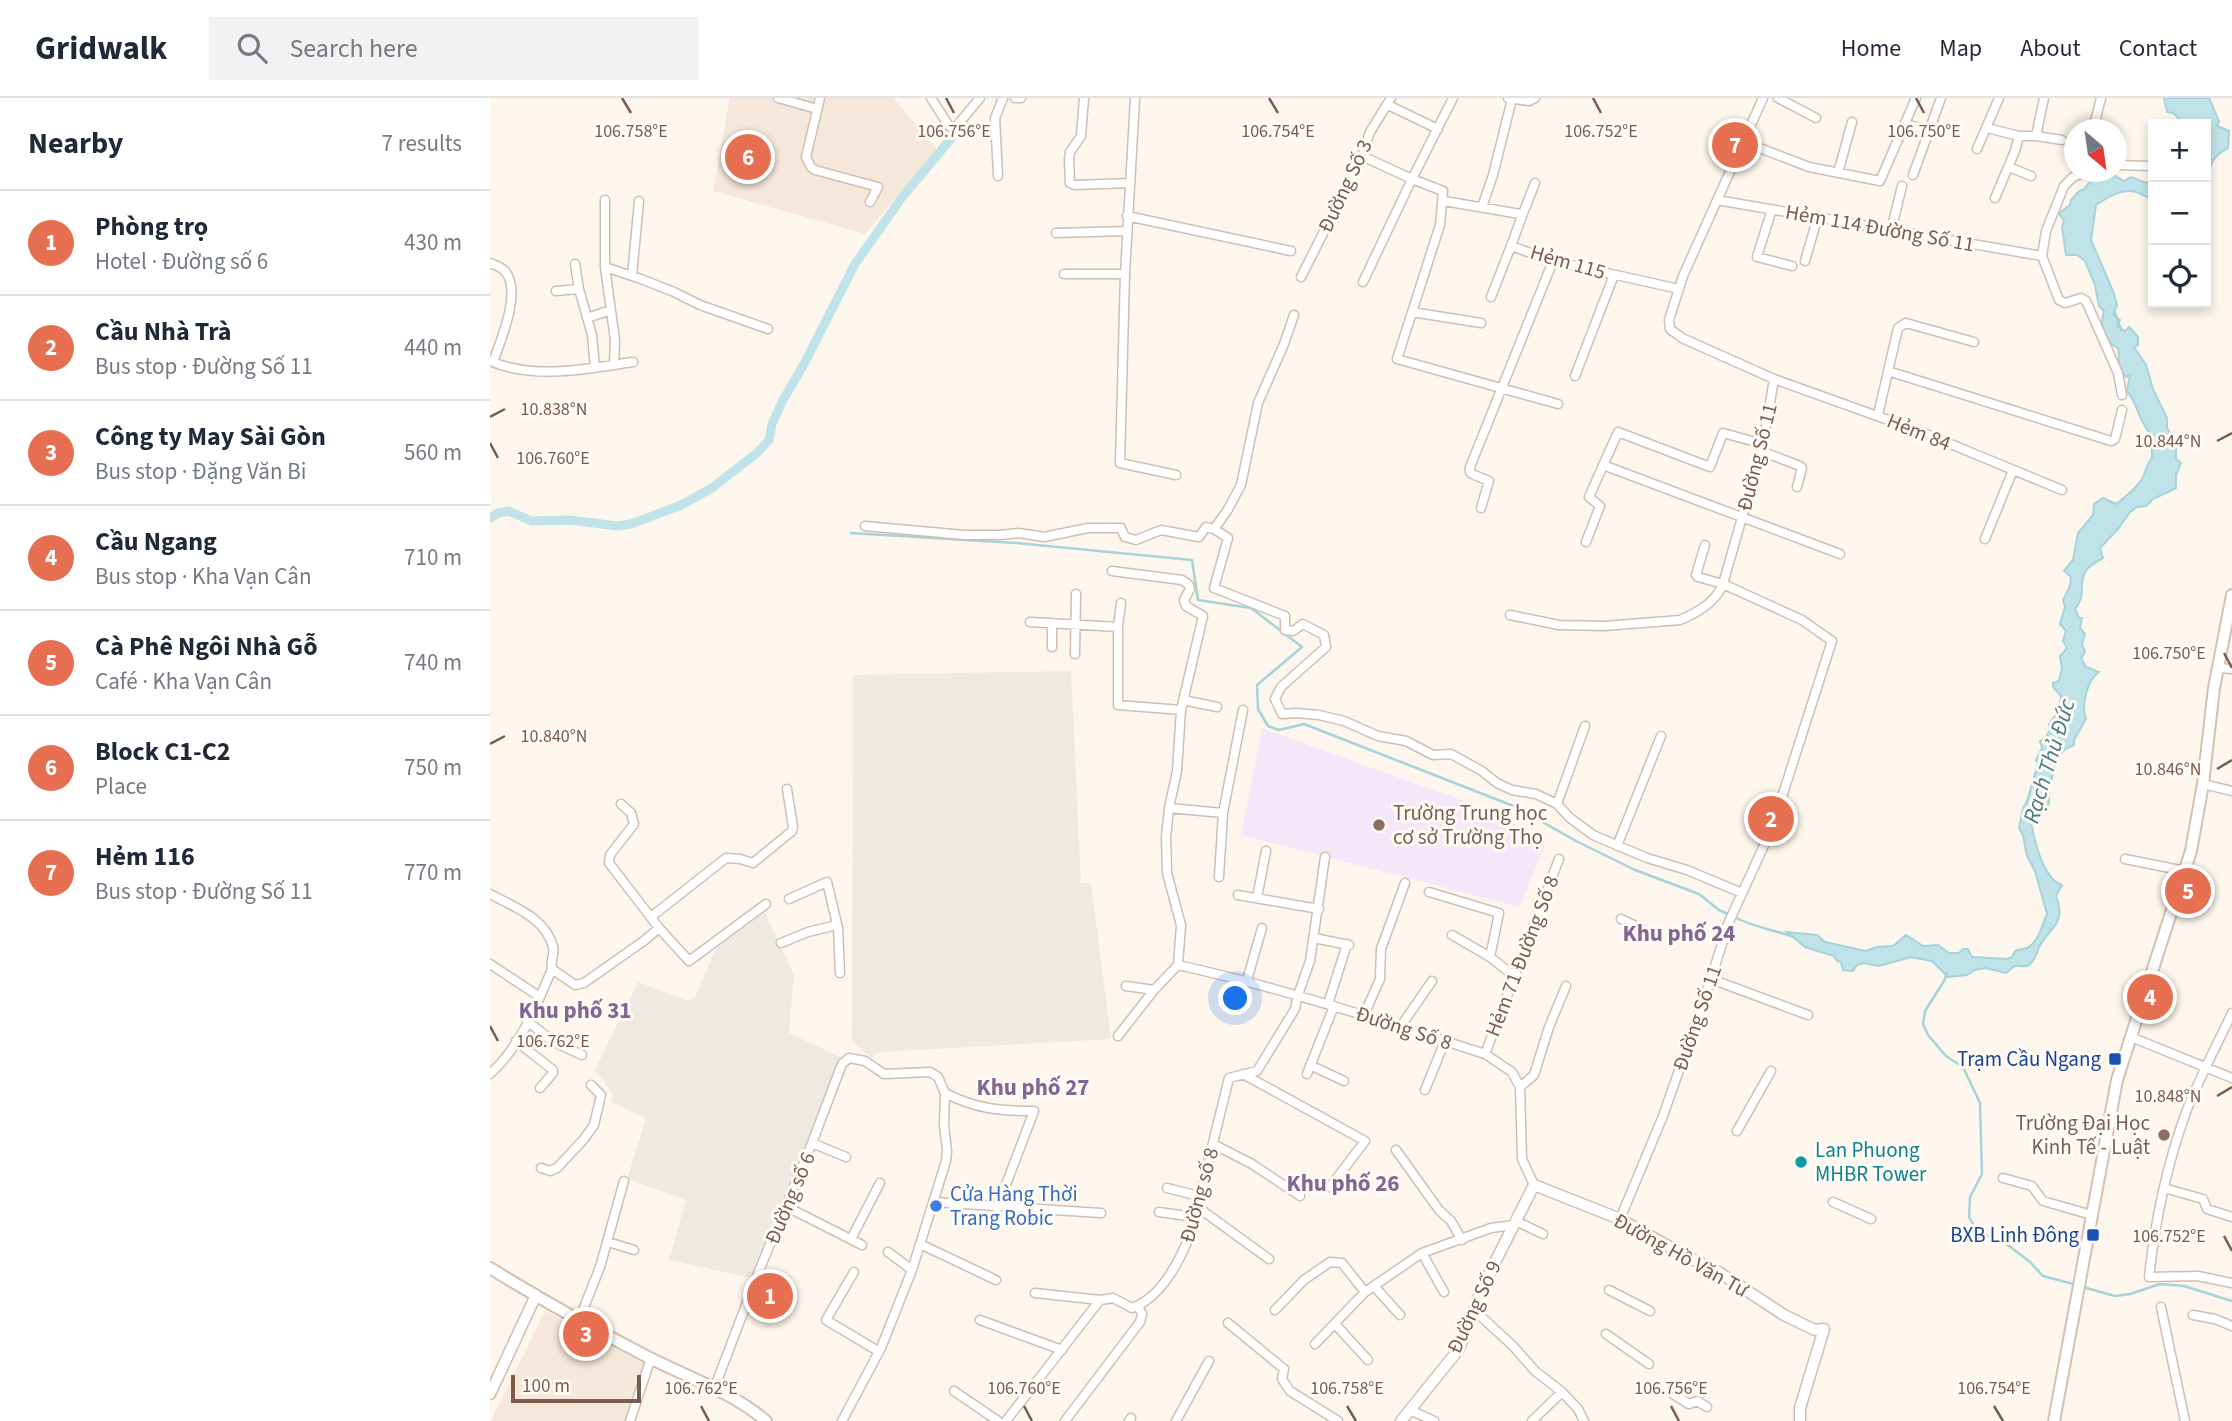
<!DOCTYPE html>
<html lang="en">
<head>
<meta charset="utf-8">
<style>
	:root { --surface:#fff; --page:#f2f2f3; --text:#1f2937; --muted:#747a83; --line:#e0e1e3; --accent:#e76f51 }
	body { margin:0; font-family:"Source Sans 3",sans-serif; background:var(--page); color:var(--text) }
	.controls { position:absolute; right:21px; top:21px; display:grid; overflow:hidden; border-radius:0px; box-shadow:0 4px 10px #0003 }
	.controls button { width:63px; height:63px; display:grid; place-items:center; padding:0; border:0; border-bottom:2px solid var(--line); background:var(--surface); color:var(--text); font:35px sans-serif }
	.compass { position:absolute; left:1574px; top:21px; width:63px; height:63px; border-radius:50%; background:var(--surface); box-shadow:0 4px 10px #0003; rotate:151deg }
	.scale { position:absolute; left:21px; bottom:18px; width:130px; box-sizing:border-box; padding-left:7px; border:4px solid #7a5c4d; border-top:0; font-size:19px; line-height:24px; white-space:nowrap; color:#7a5c4d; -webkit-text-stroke:5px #fffaf3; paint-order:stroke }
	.you { position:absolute; left:746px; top:901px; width:24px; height:24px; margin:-18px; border:5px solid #fff; border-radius:50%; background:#1a73e8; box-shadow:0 0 0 10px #1a73e833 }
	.badge { display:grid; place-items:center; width:46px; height:46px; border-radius:50%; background:var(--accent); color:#fff; font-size:23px; font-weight:700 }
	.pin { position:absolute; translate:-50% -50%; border:4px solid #fff; box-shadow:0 2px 7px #0006 }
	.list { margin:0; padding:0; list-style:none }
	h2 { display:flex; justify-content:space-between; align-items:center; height:91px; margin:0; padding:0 28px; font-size:30px }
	h2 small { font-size:23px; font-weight:400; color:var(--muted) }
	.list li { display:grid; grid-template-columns:46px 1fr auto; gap:21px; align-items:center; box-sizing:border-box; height:105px; padding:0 28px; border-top:2px solid var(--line) }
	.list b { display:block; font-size:26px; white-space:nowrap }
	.list p { margin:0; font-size:23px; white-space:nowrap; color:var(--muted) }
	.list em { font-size:23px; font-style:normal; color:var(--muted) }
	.icon { flex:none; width:38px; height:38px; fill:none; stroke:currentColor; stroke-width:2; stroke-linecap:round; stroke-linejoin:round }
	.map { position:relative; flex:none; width:1742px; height:1323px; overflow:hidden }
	header { display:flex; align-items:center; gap:42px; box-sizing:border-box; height:98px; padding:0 35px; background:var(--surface); border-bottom:2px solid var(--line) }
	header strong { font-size:33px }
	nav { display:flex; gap:38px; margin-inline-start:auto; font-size:24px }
	.search { width:490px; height:63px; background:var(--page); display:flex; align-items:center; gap:18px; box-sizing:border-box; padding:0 24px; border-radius:0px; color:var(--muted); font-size:26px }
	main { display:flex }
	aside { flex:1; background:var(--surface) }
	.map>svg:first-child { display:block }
	.residential { fill:#f5e8da }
	.industrial { fill:#efe9e4 }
	.education { fill:#f3e8fa }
	.water { fill:#bfe3e8; stroke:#a5d3da; stroke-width:2 }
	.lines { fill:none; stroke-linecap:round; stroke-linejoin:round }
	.stream { stroke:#a5d3da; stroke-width:2.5 }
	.canal { stroke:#bfe3e8; stroke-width:9 }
	.minor-casing { stroke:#d1beb0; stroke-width:11 }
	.tertiary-casing { stroke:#d1beb0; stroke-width:13 }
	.secondary-casing { stroke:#d6c0b0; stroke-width:14 }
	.minor { stroke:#fff; stroke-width:8 }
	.tertiary { stroke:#fff; stroke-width:10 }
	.secondary { stroke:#fff; stroke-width:10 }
	.ticks { fill:none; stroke:#7a5c4d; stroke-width:2.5 }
	.education-dot { fill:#8d6e63; stroke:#fffaf3; stroke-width:2.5 }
	.transit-dot { fill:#1a4fb4; stroke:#fffaf3; stroke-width:2.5 }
	.culture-dot { fill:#0f9aa8; stroke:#fffaf3; stroke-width:2.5 }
	.shop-dot { fill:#3f7fe0; stroke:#fffaf3; stroke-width:2.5 }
	.labels { text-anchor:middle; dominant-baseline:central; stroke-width:6; stroke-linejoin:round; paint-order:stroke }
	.street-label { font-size:21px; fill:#7a5c4d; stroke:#fffaf3 }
	.education-label { font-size:21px; fill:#785e54; stroke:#fffaf3; text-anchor:start }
	.transit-label { font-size:21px; fill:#164399; stroke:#fffaf3; text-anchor:end }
	.culture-label { font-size:21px; fill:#0d838f; stroke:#fffaf3; text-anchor:start }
	.shop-label { font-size:21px; fill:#366cbe; stroke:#fffaf3; text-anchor:start }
	.water-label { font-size:23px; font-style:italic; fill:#437c86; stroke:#fffaf3 }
	.neighbourhood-label { font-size:23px; font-weight:bold; fill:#846695; stroke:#fffaf3 }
	.ticks-label { font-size:18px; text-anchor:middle; fill:#7a5c4d; stroke:#fffaf3; stroke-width:6; stroke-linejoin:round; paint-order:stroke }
</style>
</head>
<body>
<header>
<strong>Gridwalk</strong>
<div class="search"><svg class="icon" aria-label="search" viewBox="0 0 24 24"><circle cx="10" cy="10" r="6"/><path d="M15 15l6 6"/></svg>Search here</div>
<nav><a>Home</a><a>Map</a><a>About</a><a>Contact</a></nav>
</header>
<main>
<aside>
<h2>Nearby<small>7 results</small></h2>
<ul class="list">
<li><span class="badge">1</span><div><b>Phòng trọ</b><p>Hotel · Đường số 6</p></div><em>430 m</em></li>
<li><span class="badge">2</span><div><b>Cầu Nhà Trà</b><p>Bus stop · Đường Số 11</p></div><em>440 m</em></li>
<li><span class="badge">3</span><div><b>Công ty May Sài Gòn</b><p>Bus stop · Đặng Văn Bi</p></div><em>560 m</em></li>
<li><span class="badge">4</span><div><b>Cầu Ngang</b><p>Bus stop · Kha Vạn Cân</p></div><em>710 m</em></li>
<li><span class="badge">5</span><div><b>Cà Phê Ngôi Nhà Gỗ</b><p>Café · Kha Vạn Cân</p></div><em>740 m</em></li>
<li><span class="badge">6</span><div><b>Block C1-C2</b><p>Place</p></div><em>750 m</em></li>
<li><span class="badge">7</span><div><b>Hẻm 116</b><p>Bus stop · Đường Số 11</p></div><em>770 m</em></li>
</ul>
</aside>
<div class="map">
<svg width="1742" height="1323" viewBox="0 0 1742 1323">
	<rect width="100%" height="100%" fill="#fdf6ec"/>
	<path class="residential" d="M240,0H403L447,51L375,136L223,93Z
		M55,1213L162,1270L142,1323H1Z"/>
	<path class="industrial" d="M581,573L591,785H601L621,941L389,954L382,960L362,943L363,577Z
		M274,812L304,877L299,935L350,959L262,1180L179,1162L196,1102L137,1081L156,1020L121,1004L123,997L120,992L105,972L148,884L199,903L205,899L229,844Z"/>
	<path class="education" d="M772,630L1010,716L1055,747L1030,809L751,737Z"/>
	<path class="water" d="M1674,0H1719L1729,23L1727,28L1739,33L1738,50C1722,58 1721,66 1716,81V26H1695L1683,15L1677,14Z
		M1619,74L1634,83L1641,79L1656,85L1663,82V101C1656,100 1653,96 1646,94C1631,90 1618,99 1606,107L1601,142L1623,193L1627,207L1623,217L1630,222L1627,228L1635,233L1639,229L1648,239V247L1644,249L1656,267L1663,291L1677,320V330L1686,344V361L1691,365L1686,377V390L1663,401L1656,408L1647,409L1640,414L1628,431L1610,450L1613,460C1607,464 1599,467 1595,474C1588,488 1597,497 1585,511L1589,520H1592L1590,530L1595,536L1592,546L1595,554L1591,560L1596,569L1609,574C1597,582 1591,607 1596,621L1584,642V647C1580,649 1576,650 1573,653C1564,664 1558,693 1559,706L1550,711L1541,723C1544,742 1553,781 1572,787L1566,798C1577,826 1559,830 1549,849C1546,856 1545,864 1537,868C1533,869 1529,867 1525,868C1522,869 1519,873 1516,875L1495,870L1485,872L1477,877L1458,879L1442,863L1421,859L1389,868L1374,865L1367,867L1363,873L1353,872L1351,864L1347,863L1344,858L1315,849L1297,834L1327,837L1335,844L1376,853L1387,849L1403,848L1416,837L1433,848L1448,847L1459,855H1469L1473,851H1478L1482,859L1518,861L1522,859L1525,853C1529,851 1533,851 1537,850C1548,845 1552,827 1557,816L1545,773L1537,758L1533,737L1529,730L1533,710L1537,703L1548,666L1546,662L1552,650L1550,643L1556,640L1559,633V626L1569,612L1571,598L1563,589V585L1569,583L1572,571L1570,558L1577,550L1573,543L1576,533L1570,526L1575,509L1573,502L1580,488L1581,479L1574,473L1583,462L1588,435L1603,417L1604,406L1613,400L1626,406C1636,398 1646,391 1652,381C1656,374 1656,367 1662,360V351L1659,346L1660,335C1647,321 1650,309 1637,293L1640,277L1636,279C1624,266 1631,262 1628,250C1614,244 1609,227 1614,213L1609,208L1605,187L1595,163L1587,157H1576L1572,129L1574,123L1569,115L1580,107L1581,102L1589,93L1594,91L1606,77Z"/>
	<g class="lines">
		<path class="stream" d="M1624,212L1631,232
			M361,435L525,445L702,462L708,502L761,510L812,549L767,587L768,611L778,628L789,632L814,626L1026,709L1086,743L1145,772L1209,796L1229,812L1238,816
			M1244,819C1263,829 1284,832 1304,839
			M1457,875L1454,883L1435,913L1433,926L1438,937L1456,958L1473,969L1490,1005L1492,1076L1480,1099L1479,1119L1487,1133L1518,1147L1540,1164L1553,1178L1587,1187
			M1593,1189L1625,1198L1640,1196L1670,1186L1694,1188L1742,1203"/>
		<path class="canal" d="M0,420L9,415L18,413L42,423L80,422L128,428L141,426L189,408L222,390L268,354L279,342L282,326L292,304L315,264L365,166L413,98L474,25"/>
		<defs>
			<path id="minor" d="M288,0L327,11
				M330,0L316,59L321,69L325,72L388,89L380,104
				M441,0L459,28L464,31L490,0
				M525,0H531
				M594,0L591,38L580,54L579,61L580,85L585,87L640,85
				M645,0L635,176L630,365L686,377
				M1018,0L1039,3L1045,0
				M1273,0L1193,178L1179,222L1180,231L1192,240L1284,281L1429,333L1572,392
				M1288,0L1326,20
				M898,7L948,31
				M1414,26L1439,32
				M1497,30L1529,38H1546L1554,0
				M1603,32L1611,0
				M1546,38L1572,42
				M1254,44L1319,69L1390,83L1426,0
				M1487,51L1509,0
				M872,58L922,81L953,93L950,127L907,261L1068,306
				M1626,67L1660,68
				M1519,69L1541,78
				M1596,74L1583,79L1574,88L1556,133L1552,158L1569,202L1575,205L1591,200L1596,203L1628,275L1632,297
				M1348,75L1362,24
				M1423,77L1451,0
				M508,78L505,20L513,0
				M1505,100L1525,53L1529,38
				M115,102V169L125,242L124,267
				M1227,102L1552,158
				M954,103L1030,116L1032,118L1021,148
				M992,109L1003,77L1022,1
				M1282,111L1267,159L1302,168
				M637,118L801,153
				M1032,118L1045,85
				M1401,133L1412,88
				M566,135L637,133
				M1315,163L1328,118
				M0,165C5,167 11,169 15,173C32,193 11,242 3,264
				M85,166L89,191L102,237L105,270
				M115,169L151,181L184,194L210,207L278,231
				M574,176H635
				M142,178L149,103
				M811,179L872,58L880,34L901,0
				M873,184L922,81L963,0
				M66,193L89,191
				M1001,199L1021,148L1063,163L1189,191
				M922,214L991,225
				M97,220L121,212
				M0,263C44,282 97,271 143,264
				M1398,273L1621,343L1625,341L1632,312
				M1085,278L1124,177
				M1388,317L1408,230L1416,225L1484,244
				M1271,353L1310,368L1312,370L1307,389
				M1113,367L1350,456
				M991,410L999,383L982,376L980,374V369L1063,163
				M375,428L474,437H510L529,435L554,439L598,430H631L635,439L646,442L671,432L709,439L716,429L724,431L738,440L724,490L795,518V532L803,533L813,526L834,537L836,549L791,589L785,601L792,616L806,615L829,617L854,623L888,638L916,643L943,657L961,656L992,673L1007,685L1022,692L1046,696L1067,706L1080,720L1103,737L1157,760L1197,772L1252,795
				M724,431L737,413L751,387L768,305L794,246L804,217
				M1495,441L1523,372
				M1096,444L1110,408L1099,399L1128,334L1220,369L1233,335L1273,346
				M622,473L692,482L699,487L700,491L694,502L696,508L713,518L691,612L687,673L679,710L676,739L677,775L691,827L688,867
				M1020,517L1069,527L1114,528L1190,522C1207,515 1226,504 1233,486L1208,479L1206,477L1215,447
				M540,524L628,529L631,505
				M562,525V549
				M628,529V607L691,612
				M585,556L586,496
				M1727,570L1742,571
				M693,602L727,609
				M1713,686L1742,693
				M131,706L141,715L144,726L120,757L119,765L169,830L199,863L276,806
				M1067,706L1095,628
				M679,710L733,715
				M1127,748L1171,638
				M1635,761L1695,773
				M729,779L733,715L753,612
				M939,794L1009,815L1000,859
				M0,796C24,809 56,820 63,849C65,857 60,862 62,871L85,887L94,885L155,842L169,830
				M748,797L829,811
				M767,800L776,753
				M299,801L337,784L348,830L350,875
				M161,819L236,760L250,761L263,765L302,733L303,729L297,691
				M1131,821L1152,831
				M962,837L1000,859L1024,878
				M824,840L859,847
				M291,845L318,834L347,827
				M0,866L50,899
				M688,867C792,890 893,923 995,956L1022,974L1030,989L1032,1061L1044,1087
				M1221,881L1318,917
				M757,882L772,830
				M636,888L664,892
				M838,906L857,846
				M1742,915C1726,949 1708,982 1695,1017C1676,1070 1665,1124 1659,1179L1708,1178L1742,1185
				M874,917L890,881L891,851L915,785
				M37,923L64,944L92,957
				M911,928L942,883
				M628,938L664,892L688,867
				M1641,939L1742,980
				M26,943L63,972V975L50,990
				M995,956L1069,761
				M820,967L854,983
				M0,976C30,949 47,907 62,871
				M753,976L875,1043L840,1089
				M817,976L844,908
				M1030,989L1044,977L1059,929L1076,888
				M935,992L955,943
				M455,995C486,1011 510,1013 544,1013L507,1110
				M1247,1033L1281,973
				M322,1045L356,1059
				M723,1046L762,1066L810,1098
				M906,1052L949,1112L961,1123L972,1142
				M51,1070L60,1073L67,1070L94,1041L104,1027L111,997L101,987
				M1513,1080L1542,1088L1553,1103L1602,1117
				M677,1090L709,1098
				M1674,1090L1713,1101L1717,1111L1742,1119
				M443,1104L611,1115
				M1343,1104L1381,1121
				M706,1108L779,1161
				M297,1109L372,1147
				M669,1114L704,1119
				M1130,1121L1173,1018L1221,881L1238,826L1282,730L1342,543L1312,522L1233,486L1273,346L1284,281
				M1026,1123L1053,1136
				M361,1141L390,1085
				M118,1144L144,1152
				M430,1146L506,1182
				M398,1154L422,1172
				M932,1155L954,1194
				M364,1174L336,1222L388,1253
				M884,1188L910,1217
				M1119,1192L1160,1213
				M545,1195L610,1202
				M1671,1209L1695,1323
				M785,1212L814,1182L840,1164L852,1165L875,1194
				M984,1212L1023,1248L1045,1273L1072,1294L1088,1311L1094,1323
				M1703,1217L1725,1221L1742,1228
				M89,1222L110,1169L134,1083
				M490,1222L572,1252
				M738,1225L794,1271L792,1281L800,1293L848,1323
				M845,1226L878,1262
				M1116,1236L1159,1266
				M825,1246L875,1194L932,1155L1001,1130L1024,1127
				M224,1291L269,1173L322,1045L352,966L359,960L375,963L394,976L440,974L448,979L455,995L454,1027L457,1053L456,1063L422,1172L391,1250L352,1323
				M464,1293L508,1323
				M1183,1296L1199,1306L1207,1303L1217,1309
				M920,1312L944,1323
				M140,1323L161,1260
				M516,1323L610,1202L623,1200L642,1210C672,1199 690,1163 701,1134L739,980L767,973L805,911L808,897L820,863L835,759
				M575,1323L650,1224L652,1216L648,1208
				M639,1323L641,1320
				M686,1323L719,1263
				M1042,1323L1072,1294"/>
			<path id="tertiary" d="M0,1296L46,1197
				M911,1323L969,1251L992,1190L1044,1087L1130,1121L1192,1156L1227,1173L1294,1217L1325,1232L1334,1231L1310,1310V1323"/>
			<path id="secondary" d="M0,1170C50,1201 102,1230 154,1257C194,1278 241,1293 276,1323
				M1564,1323L1627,982L1701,753L1713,686L1724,590L1742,497"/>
		</defs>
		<use href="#minor" class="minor-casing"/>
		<use href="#tertiary" class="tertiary-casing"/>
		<use href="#secondary" class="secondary-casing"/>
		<use href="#minor" class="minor"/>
		<use href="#tertiary" class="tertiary"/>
		<use href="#secondary" class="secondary"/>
	</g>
	<path class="ticks" d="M132,0L141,15M456,0L464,15M779,0L788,15M1103,0L1111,15M1426,0L1434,15M0,319L15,311M1727,343L1742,335M0,345L8,360M1734,555L1742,570M0,646L15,638M1727,671L1742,662M0,928L8,943M1727,998L1742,989M1734,1138L1742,1153M211,1308L219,1323M534,1308L542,1323M857,1308L866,1323M1181,1308L1189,1323M1504,1308L1513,1323"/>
	<g class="education-dot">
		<circle cx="889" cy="727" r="7"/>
		<circle cx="1674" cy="1037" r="7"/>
	</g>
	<g class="transit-dot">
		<rect x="1618" y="954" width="14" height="14" rx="3.5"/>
		<rect x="1596" y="1130" width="14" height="14" rx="3.5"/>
	</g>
	<circle class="culture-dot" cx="1311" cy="1064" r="7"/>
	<circle class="shop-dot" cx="446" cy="1108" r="7"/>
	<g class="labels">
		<g class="street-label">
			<text transform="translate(855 88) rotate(-65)">Đường Số 3</text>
			<text transform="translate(1390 130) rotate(10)">Hẻm 114 Đường Số 11</text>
			<text transform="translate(1078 164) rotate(16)">Hẻm 115</text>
			<text transform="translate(1429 334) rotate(22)">Hẻm 84</text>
			<text transform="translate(1267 359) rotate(-76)">Đường Số 11</text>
			<text transform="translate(1032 858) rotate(-69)">Hẻm 71 Đường Số 8</text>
			<text transform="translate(1207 920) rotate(-71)">Đường Số 11</text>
			<text transform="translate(914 930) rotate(18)">Đường Số 8</text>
			<text transform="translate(709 1097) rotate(-75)">Đường số 8</text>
			<text transform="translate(300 1100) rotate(-67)">Đường số 6</text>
			<text transform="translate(1191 1157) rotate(29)">Đường Hồ Văn Tư</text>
			<text transform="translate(984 1209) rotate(-65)">Đường Số 9</text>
		</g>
		<g class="education-label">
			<text x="903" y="715">Trường Trung học<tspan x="903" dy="24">cơ sở Trường Thọ</tspan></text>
			<text x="1660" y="1025" text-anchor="end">Trường Đại Học<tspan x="1660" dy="24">Kinh Tế - Luật</tspan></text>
		</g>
		<g class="transit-label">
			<text x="1611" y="961">Trạm Cầu Ngang</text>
			<text x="1589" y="1137">BXB Linh Đông</text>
		</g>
		<g class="culture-label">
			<text x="1325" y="1052">Lan Phuong<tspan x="1325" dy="24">MHBR Tower</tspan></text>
		</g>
		<g class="shop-label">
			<text x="460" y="1096">Cửa Hàng Thời<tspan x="460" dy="24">Trang Robic</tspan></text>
		</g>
		<g class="water-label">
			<text transform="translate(1559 663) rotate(-73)">Rạch Thủ Đức</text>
		</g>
		<g class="neighbourhood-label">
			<text x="1189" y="835">Khu phố 24</text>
			<text x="85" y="912">Khu phố 31</text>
			<text x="543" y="989">Khu phố 27</text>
			<text x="853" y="1085">Khu phố 26</text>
		</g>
	</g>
	<g class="ticks-label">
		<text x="141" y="39">106.758°E</text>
		<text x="464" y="39">106.756°E</text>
		<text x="788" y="39">106.754°E</text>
		<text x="1111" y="39">106.752°E</text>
		<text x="1434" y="39">106.750°E</text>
		<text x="64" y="317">10.838°N</text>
		<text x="1678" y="349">10.844°N</text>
		<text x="63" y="366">106.760°E</text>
		<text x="1679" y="561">106.750°E</text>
		<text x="64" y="644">10.840°N</text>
		<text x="1678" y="677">10.846°N</text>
		<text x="63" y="949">106.762°E</text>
		<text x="1678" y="1004">10.848°N</text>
		<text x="1679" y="1144">106.752°E</text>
		<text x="211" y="1296">106.762°E</text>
		<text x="534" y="1296">106.760°E</text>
		<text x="857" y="1296">106.758°E</text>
		<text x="1181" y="1296">106.756°E</text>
		<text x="1504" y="1296">106.754°E</text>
	</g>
</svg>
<div class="controls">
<button>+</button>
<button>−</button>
<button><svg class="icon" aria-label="locate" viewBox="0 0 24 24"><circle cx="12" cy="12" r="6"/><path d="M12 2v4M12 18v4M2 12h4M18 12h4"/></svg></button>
</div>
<svg class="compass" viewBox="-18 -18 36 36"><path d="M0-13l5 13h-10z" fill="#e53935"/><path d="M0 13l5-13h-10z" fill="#747a83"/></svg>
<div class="scale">100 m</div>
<div class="you"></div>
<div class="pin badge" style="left:280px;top:1198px">1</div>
<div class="pin badge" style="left:1281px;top:721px">2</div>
<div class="pin badge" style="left:96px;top:1236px">3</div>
<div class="pin badge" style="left:1660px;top:899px">4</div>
<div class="pin badge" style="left:1698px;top:793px">5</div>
<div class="pin badge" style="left:258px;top:59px">6</div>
<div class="pin badge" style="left:1245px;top:47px">7</div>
</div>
</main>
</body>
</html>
